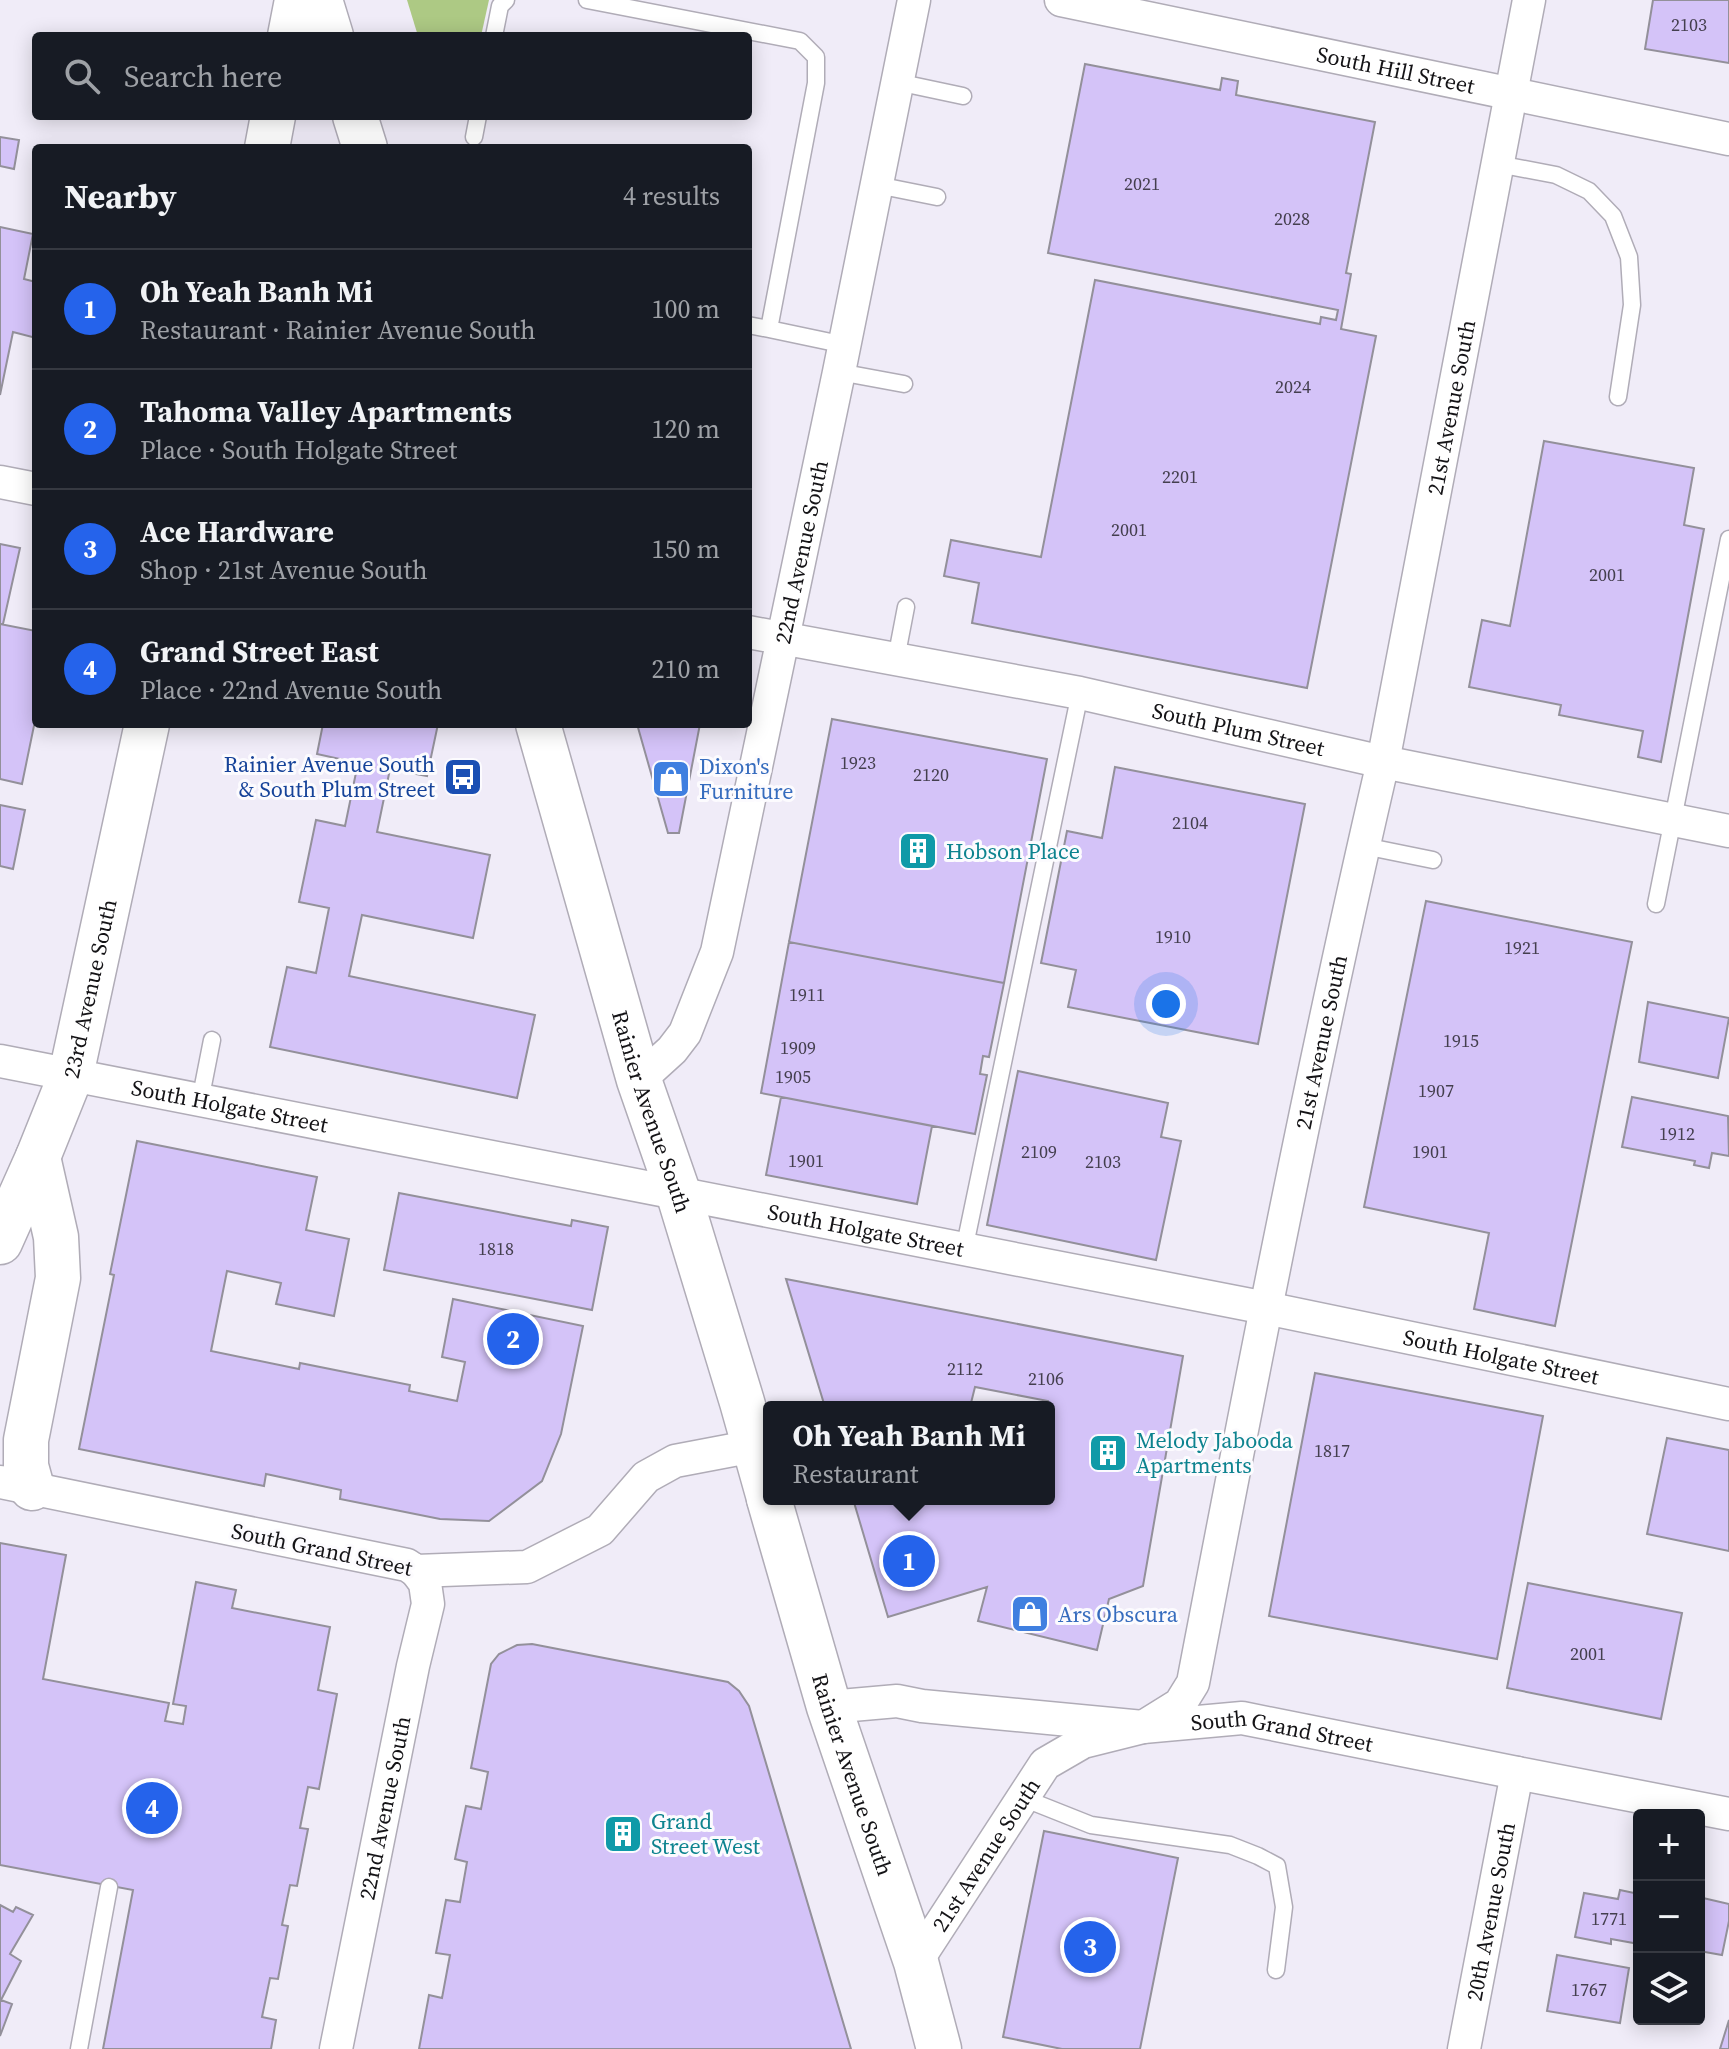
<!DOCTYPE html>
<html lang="en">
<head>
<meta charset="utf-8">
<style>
	:root { --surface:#171b24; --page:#20242c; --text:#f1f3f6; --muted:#9ea1a6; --line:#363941; --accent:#2563eb }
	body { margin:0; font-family:"Source Serif 4",serif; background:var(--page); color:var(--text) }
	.controls { position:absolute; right:24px; bottom:24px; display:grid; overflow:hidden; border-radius:8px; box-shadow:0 4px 20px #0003 }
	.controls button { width:72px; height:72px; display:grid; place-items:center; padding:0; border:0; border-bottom:2px solid var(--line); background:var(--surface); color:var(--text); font:40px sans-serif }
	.you { position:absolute; left:1166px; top:1004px; width:28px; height:28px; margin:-20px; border:6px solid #fff; border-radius:50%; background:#1a73e8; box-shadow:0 0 0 12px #1a73e833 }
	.badge { display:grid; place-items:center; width:52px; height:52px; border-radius:50%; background:var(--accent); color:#fff; font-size:26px; font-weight:700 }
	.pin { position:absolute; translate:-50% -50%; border:4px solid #fff; box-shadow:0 2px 8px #0006 }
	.popup { position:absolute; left:763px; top:1401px; width:292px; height:104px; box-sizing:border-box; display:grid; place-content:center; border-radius:8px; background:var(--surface); filter:drop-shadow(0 2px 6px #0005); font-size:26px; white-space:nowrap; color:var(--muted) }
	.popup b { font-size:30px; color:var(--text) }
	.popup::after { content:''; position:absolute; left:50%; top:100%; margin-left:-16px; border:16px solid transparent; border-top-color:var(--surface) }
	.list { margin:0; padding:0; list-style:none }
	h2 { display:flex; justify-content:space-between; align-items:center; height:104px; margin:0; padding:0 32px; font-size:34px }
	h2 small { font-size:26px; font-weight:400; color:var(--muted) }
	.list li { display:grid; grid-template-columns:52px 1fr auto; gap:24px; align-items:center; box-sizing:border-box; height:120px; padding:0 32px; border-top:2px solid var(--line) }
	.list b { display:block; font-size:30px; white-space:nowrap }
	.list p { margin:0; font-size:26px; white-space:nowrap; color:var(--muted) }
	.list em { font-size:26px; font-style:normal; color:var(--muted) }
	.icon { flex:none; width:44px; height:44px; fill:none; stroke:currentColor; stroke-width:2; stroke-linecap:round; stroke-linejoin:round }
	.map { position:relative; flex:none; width:1729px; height:2049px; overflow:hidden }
	.search { position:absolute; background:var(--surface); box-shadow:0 4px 20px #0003; left:32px; top:32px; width:720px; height:88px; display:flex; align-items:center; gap:20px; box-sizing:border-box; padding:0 28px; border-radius:8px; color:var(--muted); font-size:30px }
	.panel { position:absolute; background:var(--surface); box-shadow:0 4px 20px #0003; left:32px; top:144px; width:720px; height:584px; border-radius:8px }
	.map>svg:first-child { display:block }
	.green { fill:#adc984 }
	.building { fill:#d4c3f8; stroke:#93909a; stroke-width:2 }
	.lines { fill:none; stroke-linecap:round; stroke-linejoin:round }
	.service-casing { stroke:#b0acb7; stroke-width:19 }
	.minor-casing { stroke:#b0acb7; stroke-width:35 }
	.primary-casing { stroke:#b0acb7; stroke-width:47 }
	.service { stroke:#fff; stroke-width:16 }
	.minor { stroke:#fff; stroke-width:32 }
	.primary { stroke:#fff; stroke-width:44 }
	.labels { text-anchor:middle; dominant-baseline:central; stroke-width:6; stroke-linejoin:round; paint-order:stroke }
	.number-label { font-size:18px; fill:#443f4e }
	.street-label { font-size:22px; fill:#141316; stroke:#fcfbfe }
	.transit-label { font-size:22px; fill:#164399; stroke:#fcfbfe; text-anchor:end }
	.shop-label { font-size:22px; fill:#366cbe; stroke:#fcfbfe; text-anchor:start }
	.culture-label { font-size:22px; fill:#0d838f; stroke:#fcfbfe; text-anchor:start }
</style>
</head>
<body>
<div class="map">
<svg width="1729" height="2049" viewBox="0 0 1729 2049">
	<rect width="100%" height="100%" fill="#f0ecf8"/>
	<path class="green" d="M407,0H489L481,36H418Z"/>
	<path class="building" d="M1653,0H1729V63L1645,49Z
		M1085,64L1220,90L1222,78L1238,81L1236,95L1375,122L1346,273L1351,274L1341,329L1376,336L1307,688L972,623L979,583L944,576L951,540L1041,557L1095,280L1320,324L1321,317L1336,320L1338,310L1048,253Z
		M0,137L19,140L14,169L0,166Z
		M0,227L33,234L24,279L36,282V338L13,332L0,395Z
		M1544,441L1694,468L1684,525L1704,529L1661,762L1638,757L1643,731L1559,715L1561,705L1469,687L1482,620L1510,626Z
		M0,544L20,548L3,624H0Z
		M0,624L36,631V716L22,784L0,779Z
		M832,719L1047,759L1004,983L789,942Z
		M323,724H438L427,776L390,769L377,832L490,855L473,938L362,915L349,976L535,1015L517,1098L270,1047L287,967L316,973L329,908L299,902L316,820L345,826L358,763L317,754Z
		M637,724H700L679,833H668Z
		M1115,767L1305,804L1258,1044L1068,1007L1076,970L1041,963L1067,831L1102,838Z
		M0,805L25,810L13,869L0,866Z
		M1426,901L1632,942L1555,1326L1474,1309L1489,1233L1364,1207Z
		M789,942L1004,983L989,1057L983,1056L980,1074L987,1075L975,1134L761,1093Z
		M1648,1002L1729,1018L1718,1078L1639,1062Z
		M1018,1071L1168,1103L1161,1137L1181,1141L1156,1260L987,1225Z
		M781,1097L932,1126L917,1204L766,1175Z
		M1632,1097L1728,1116L1729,1156L1712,1153L1709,1168L1694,1165L1695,1161L1622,1147Z
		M137,1141L317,1177L306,1230L349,1239L334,1316L276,1304L281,1283L227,1271L211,1351L299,1369L300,1363L410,1385L409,1391L457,1401L465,1362L442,1357L453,1299L583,1326L561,1434L542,1481L489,1521L440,1519L340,1499L341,1490L266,1474L264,1486L79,1449L114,1275L110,1274Z
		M399,1193L571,1226L572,1220L608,1227L592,1310L384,1270Z
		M786,1279L1183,1356L1143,1586L1109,1599L1097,1650L978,1621L987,1587L888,1617L853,1499H1049L1048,1401L975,1387L970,1407H825Z
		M1315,1373L1543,1416L1497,1659L1269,1616Z
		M1667,1438L1729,1450V1551L1647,1534Z
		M0,1543L66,1555L43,1679L169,1703L165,1721L183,1724L186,1706L173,1704L196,1582L236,1590L232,1608L330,1627L318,1690L337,1694L319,1789L308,1787L300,1828L308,1829L297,1886L290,1885L282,1925L288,1926L278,1979L270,1978L262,2017L276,2020L271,2049H103L133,1890L0,1865Z
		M1528,1583L1682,1613L1661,1719L1507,1688Z
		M532,1644L728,1682L739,1691L749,1706L851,2049H419L429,1995L442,1998L450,1955L436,1953L446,1900L460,1902L467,1862L455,1859L466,1806L481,1809L488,1772L471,1768L491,1664L499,1654L517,1645Z
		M1044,1831L1178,1858L1140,2049H1062L1003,2037Z
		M1620,1890L1639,1894V1944L1611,1939V1944L1575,1937L1584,1893L1618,1899Z
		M1703,1898L1729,1904V1921L1722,1955L1699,1951V1903L1702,1904Z
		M0,1905L13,1912L16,1907L33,1915L10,1954L21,1961L1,2000L12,2004L0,2036Z
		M1557,1955L1629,1968L1620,2023L1547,2011Z
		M1729,2020V2049H1720Z"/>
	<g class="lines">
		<defs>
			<path id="service" d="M587,0L800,41L816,57V83L769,329L845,345
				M494,36L500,6L506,0
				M897,82L963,96
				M474,137L478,116
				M1498,164L1556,175L1589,191L1613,216L1629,257L1632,305L1618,397
				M877,185L937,197
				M748,325L769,329
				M839,372L904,384
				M896,659L906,607
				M1364,846L1433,860
				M1656,904L1729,539
				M200,1101L212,1040
				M964,1250L1080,693
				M1023,1798L1091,1825L1230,1845L1258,1856L1277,1866L1284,1907L1276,1970
				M79,2049L109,1887"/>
			<g id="minor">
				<path id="s1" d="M1061,0L1729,139"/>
				<path d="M0,482L36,489"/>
				<path id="s2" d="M748,632L1080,693L1383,762L1729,831"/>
				<path id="s3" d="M0,1061L1266,1308L1729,1404"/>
				<path id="s4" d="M639,1080L672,1050L685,1033L717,952L839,372L914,0"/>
				<path d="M0,1482L407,1565L416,1571L527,1567L600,1530L646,1477L675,1461L754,1446"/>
				<path id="s5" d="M829,1707L897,1701L922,1706L1143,1727L1242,1718L1517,1773L1729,1814"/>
				<path id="s6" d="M916,1962L1045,1764L1083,1742L1143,1727L1180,1704L1193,1683C1252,1375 1312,1067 1383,762L1529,0"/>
				<path id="s7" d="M336,2049L413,1666L428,1604L425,1583L416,1571"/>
				<path id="s8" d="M1464,2049L1517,1773"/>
			</g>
			<g id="primary">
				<path d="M320,0L331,36"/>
				<path d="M290,36L297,0"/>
				<path d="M355,116L365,148"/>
				<path d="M267,148L273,116"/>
				<path id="s9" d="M538,724L639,1080L679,1195L742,1402L769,1498"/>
				<path id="s10" d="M0,1242L38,1157L71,1075L147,724"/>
				<path d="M32,1488L26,1466V1440L58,1278L56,1237L38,1157"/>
				<path id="s11" d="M769,1499L829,1707L916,1962L939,2049"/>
			</g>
		</defs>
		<use href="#service" class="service-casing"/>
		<use href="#minor" class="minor-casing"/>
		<use href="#primary" class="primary-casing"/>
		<use href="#service" class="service"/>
		<use href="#minor" class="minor"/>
		<use href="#primary" class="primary"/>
	</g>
	<defs>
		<symbol id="bus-square" viewBox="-11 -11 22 22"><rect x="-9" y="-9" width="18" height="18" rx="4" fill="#1a4fb4" stroke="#fcfbfe"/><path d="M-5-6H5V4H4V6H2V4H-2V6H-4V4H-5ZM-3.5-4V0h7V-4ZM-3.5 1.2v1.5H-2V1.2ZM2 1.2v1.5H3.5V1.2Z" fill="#fff"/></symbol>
		<symbol id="shop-square" viewBox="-11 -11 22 22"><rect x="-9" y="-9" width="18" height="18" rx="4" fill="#3f7fe0" stroke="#fcfbfe"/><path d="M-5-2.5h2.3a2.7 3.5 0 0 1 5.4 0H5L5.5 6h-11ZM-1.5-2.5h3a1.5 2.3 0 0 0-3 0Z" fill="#fff"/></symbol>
		<symbol id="building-square" viewBox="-11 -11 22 22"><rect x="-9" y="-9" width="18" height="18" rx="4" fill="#0f9aa8" stroke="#fcfbfe"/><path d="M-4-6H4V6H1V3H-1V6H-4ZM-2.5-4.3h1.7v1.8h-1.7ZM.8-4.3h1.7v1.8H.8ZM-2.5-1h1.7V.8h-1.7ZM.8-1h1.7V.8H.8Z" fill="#fff"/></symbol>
	</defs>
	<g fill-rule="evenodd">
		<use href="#bus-square" x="441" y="755" width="44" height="44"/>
		<use href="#shop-square" x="649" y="757" width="44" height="44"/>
		<use href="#building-square" x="896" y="829" width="44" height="44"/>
		<use href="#building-square" x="1086" y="1431" width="44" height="44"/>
		<use href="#shop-square" x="1008" y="1592" width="44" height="44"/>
		<use href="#building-square" x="601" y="1812" width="44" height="44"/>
	</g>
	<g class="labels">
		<g class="number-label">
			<text x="1689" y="24">2103</text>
			<text x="1142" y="183">2021</text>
			<text x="1292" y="218">2028</text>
			<text x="1293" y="386">2024</text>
			<text x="1180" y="476">2201</text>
			<text x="1129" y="529">2001</text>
			<text x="1607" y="574">2001</text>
			<text x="858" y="762">1923</text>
			<text x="931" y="774">2120</text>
			<text x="1190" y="822">2104</text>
			<text x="1173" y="936">1910</text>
			<text x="1522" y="947">1921</text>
			<text x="807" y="994">1911</text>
			<text x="1461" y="1040">1915</text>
			<text x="798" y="1047">1909</text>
			<text x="793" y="1076">1905</text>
			<text x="1436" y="1090">1907</text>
			<text x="1677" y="1133">1912</text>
			<text x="1039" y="1151">2109</text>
			<text x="1430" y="1151">1901</text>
			<text x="806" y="1160">1901</text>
			<text x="1103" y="1161">2103</text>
			<text x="496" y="1248">1818</text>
			<text x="965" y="1368">2112</text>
			<text x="1046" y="1378">2106</text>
			<text x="1332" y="1450">1817</text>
			<text x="1588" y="1653">2001</text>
			<text x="1609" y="1918">1771</text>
			<text x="1589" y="1989">1767</text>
		</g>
		<g class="street-label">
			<text stroke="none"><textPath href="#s1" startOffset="342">South Hill Street</textPath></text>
			<text stroke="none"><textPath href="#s6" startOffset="1712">21st Avenue South</textPath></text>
			<text stroke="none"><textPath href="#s4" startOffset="562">22nd Avenue South</textPath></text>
			<text stroke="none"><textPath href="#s2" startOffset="500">South Plum Street</textPath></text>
			<text stroke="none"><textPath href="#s10" startOffset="270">23rd Avenue South</textPath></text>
			<text stroke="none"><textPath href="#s6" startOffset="1064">21st Avenue South</textPath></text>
			<text stroke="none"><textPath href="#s3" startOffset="234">South Holgate Street</textPath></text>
			<text stroke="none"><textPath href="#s9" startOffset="404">Rainier Avenue South</textPath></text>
			<text stroke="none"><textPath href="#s3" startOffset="882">South Holgate Street</textPath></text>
			<text stroke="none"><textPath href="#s3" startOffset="1530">South Holgate Street</textPath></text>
			<text transform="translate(322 1549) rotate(12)">South Grand Street</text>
			<text stroke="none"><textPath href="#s5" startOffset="456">South Grand Street</textPath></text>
			<text stroke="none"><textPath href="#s11" startOffset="288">Rainier Avenue South</textPath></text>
			<text stroke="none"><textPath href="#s7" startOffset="246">22nd Avenue South</textPath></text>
			<text stroke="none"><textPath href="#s6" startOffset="128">21st Avenue South</textPath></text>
			<text stroke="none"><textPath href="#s8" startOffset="140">20th Avenue South</textPath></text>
		</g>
		<g class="transit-label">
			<text x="435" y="764">Rainier Avenue South<tspan x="435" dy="25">&amp; South Plum Street</tspan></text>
		</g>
		<g class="shop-label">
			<text x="699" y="766">Dixon's<tspan x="699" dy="25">Furniture</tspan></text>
			<text x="1058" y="1614">Ars Obscura</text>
		</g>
		<g class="culture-label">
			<text x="946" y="851">Hobson Place</text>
			<text x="1136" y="1440">Melody Jabooda<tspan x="1136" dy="25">Apartments</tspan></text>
			<text x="651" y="1821">Grand<tspan x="651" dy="25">Street West</tspan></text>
		</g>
	</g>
</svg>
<div class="controls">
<button>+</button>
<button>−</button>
<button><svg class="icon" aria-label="layers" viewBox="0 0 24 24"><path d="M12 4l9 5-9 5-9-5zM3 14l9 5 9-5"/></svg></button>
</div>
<div class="you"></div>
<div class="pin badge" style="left:909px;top:1561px">1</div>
<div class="popup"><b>Oh Yeah Banh Mi</b>Restaurant</div>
<div class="pin badge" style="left:513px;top:1339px">2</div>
<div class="pin badge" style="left:1090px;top:1947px">3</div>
<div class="pin badge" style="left:152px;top:1808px">4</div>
<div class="search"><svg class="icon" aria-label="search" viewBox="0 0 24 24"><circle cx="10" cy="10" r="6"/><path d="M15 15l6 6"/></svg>Search here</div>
<section class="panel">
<h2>Nearby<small>4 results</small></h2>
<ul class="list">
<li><span class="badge">1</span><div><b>Oh Yeah Banh Mi</b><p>Restaurant · Rainier Avenue South</p></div><em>100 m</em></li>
<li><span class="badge">2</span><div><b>Tahoma Valley Apartments</b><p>Place · South Holgate Street</p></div><em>120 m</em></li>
<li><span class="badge">3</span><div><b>Ace Hardware</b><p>Shop · 21st Avenue South</p></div><em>150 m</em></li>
<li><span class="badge">4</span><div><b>Grand Street East</b><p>Place · 22nd Avenue South</p></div><em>210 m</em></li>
</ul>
</section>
</div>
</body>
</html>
